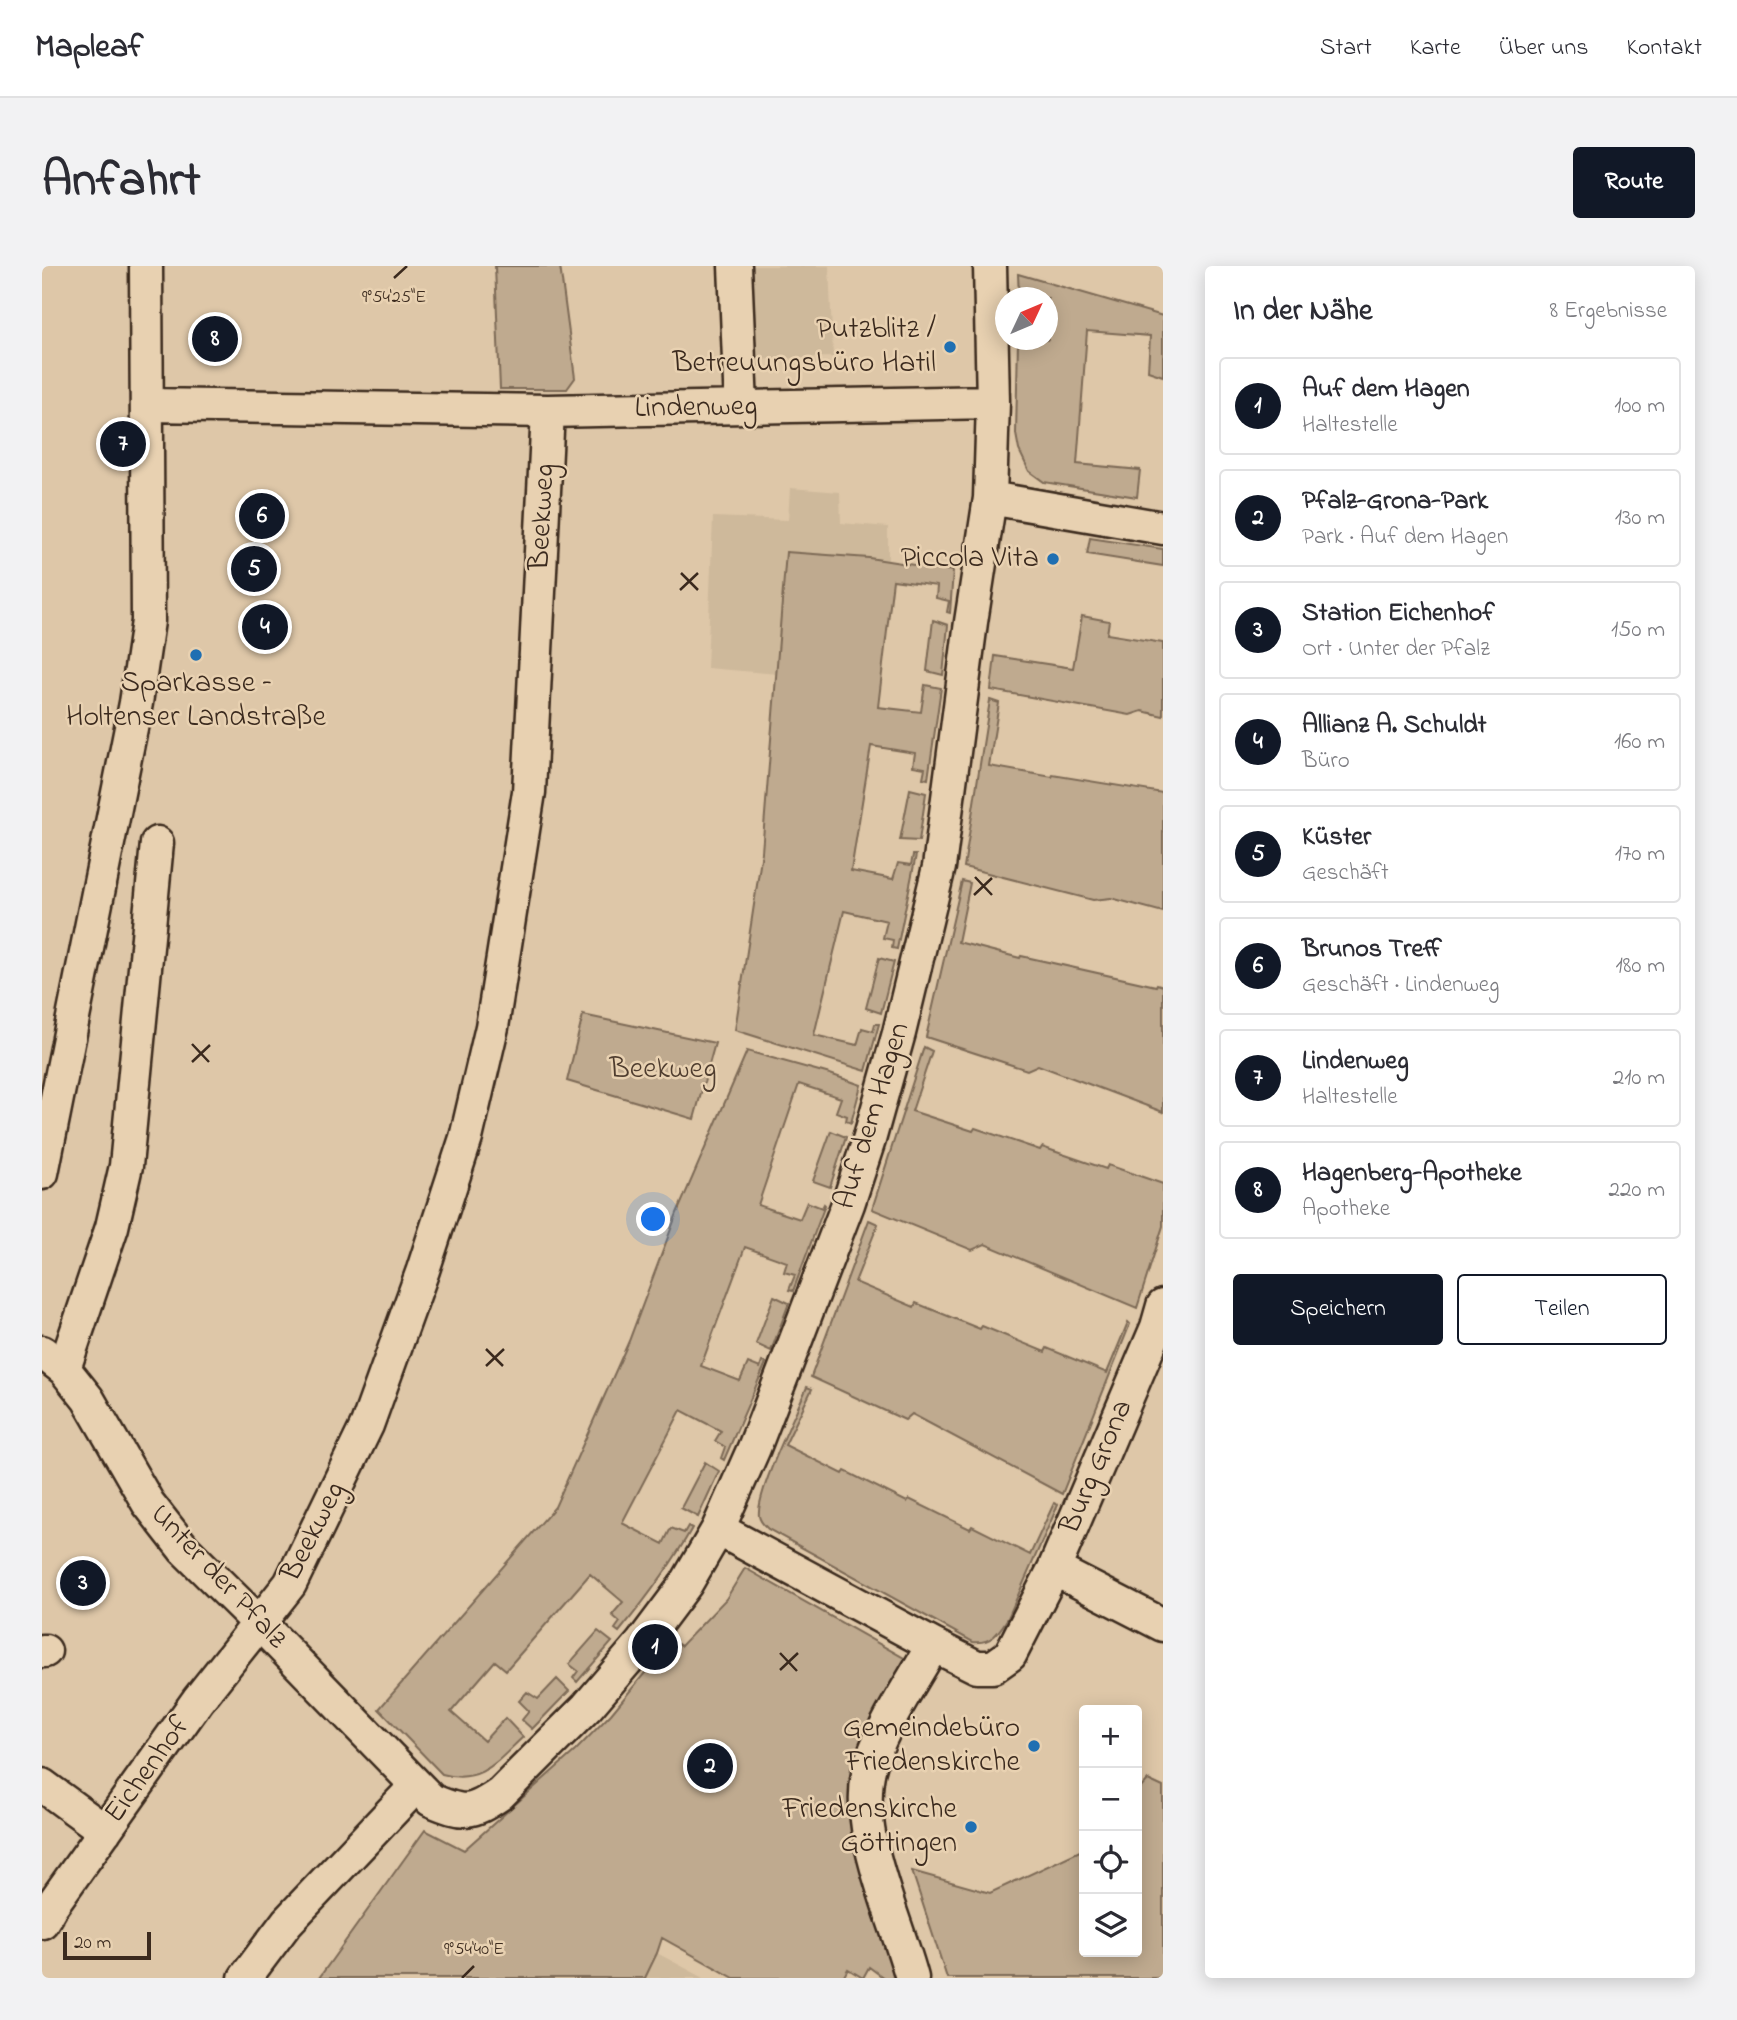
<!DOCTYPE html>
<html lang="de">
<head>
<meta charset="utf-8">
<style>
	:root { --surface:#fff; --page:#f2f2f3; --text:#2b2b33; --muted:#7c7c81; --line:#e1e1e2; --accent:#111827 }
	body { margin:0; font-family:"Indie Flower",sans-serif; background:var(--page); color:var(--text) }
	.controls { position:absolute; right:21px; bottom:21px; display:grid; overflow:hidden; border-radius:7px; box-shadow:0 4px 18px #0003 }
	.controls button { width:63px; height:63px; display:grid; place-items:center; padding:0; border:0; border-bottom:2px solid var(--line); background:var(--surface); color:var(--text); font:35px sans-serif }
	.compass { position:absolute; left:953px; top:21px; width:63px; height:63px; border-radius:50%; background:var(--surface); box-shadow:0 4px 18px #0003; rotate:46deg }
	.scale { position:absolute; left:21px; bottom:18px; width:88px; box-sizing:border-box; padding-left:7px; border:4px solid #3b2a1e; border-top:0; font-size:19px; line-height:24px; white-space:nowrap; color:#3b2a1e; -webkit-text-stroke:5px #e8d1b1; paint-order:stroke }
	.you { position:absolute; left:612px; top:954px; width:24px; height:24px; margin:-18px; border:5px solid #fff; border-radius:50%; background:#1a73e8; box-shadow:0 0 0 10px #1a73e833 }
	.badge { display:grid; place-items:center; width:46px; height:46px; border-radius:50%; background:var(--accent); color:#fff; font-size:23px; font-weight:700 }
	.pin { position:absolute; translate:-50% -50%; border:4px solid #fff; box-shadow:0 2px 7px #0006 }
	.list { margin:0; padding:0; list-style:none }
	h2 { display:flex; justify-content:space-between; align-items:center; height:91px; margin:0; padding:0 28px; font-size:30px }
	h2 small { font-size:23px; font-weight:400; color:var(--muted) }
	.list li { display:grid; grid-template-columns:46px 1fr auto; gap:21px; align-items:center; box-sizing:border-box; height:98px; margin:0 14px 14px; padding:0 14px; border:2px solid var(--line); border-radius:7px }
	.list b { display:block; font-size:26px; white-space:nowrap }
	.list p { margin:0; font-size:23px; white-space:nowrap; color:var(--muted) }
	.list em { font-size:23px; font-style:normal; color:var(--muted) }
	.actions { display:flex; gap:14px; padding:21px 28px }
	.actions a { flex:1; padding:16px 0; border:2px solid var(--accent); border-radius:7px; text-align:center; font-size:24px; color:var(--accent) }
	.actions .main { background:var(--accent); color:#fff }
	.icon { flex:none; width:38px; height:38px; fill:none; stroke:currentColor; stroke-width:2; stroke-linecap:round; stroke-linejoin:round }
	.map { position:relative; flex:none; width:1121px; height:1712px; overflow:hidden; border-radius:7px }
	header { display:flex; align-items:center; gap:42px; box-sizing:border-box; height:98px; padding:0 35px; background:var(--surface); border-bottom:2px solid var(--line) }
	header strong { font-size:33px }
	nav { display:flex; gap:38px; margin-inline-start:auto; font-size:24px }
	.intro { display:flex; align-items:center; justify-content:space-between; box-sizing:border-box; height:168px; padding:0 42px }
	h1 { margin:0; font-size:49px }
	.button { padding:18px 32px; border-radius:7px; background:var(--accent); color:#fff; font-size:24px; font-weight:700 }
	main { display:flex; gap:42px; padding:0 42px }
	aside { flex:1; background:var(--surface); border-radius:7px; box-shadow:0 4px 18px #0003 }
	.map>svg:first-child { display:block }
	.built { fill:#ceb99b }
	.green { fill:#bfaa8f; stroke:#7d6a56; stroke-width:2 }
	.lines { fill:none; stroke-linecap:round; stroke-linejoin:round }
	.minor-casing { stroke:#3b2a1e; stroke-width:37 }
	.minor { stroke:#e8d1b1; stroke-width:32 }
	.ticks { fill:none; stroke:#3b2a1e; stroke-width:2.5 }
	.poi-dot { fill:#1f6fb2; stroke:#e8d1b1; stroke-width:2.5 }
	.labels { text-anchor:middle; dominant-baseline:central; stroke-width:5; stroke-linejoin:round; paint-order:stroke }
	.poi-label { font-size:30px; fill:#3b2a1e; stroke:#e8d1b1; text-anchor:end }
	.street-label { font-size:30px; fill:#3b2a1e; stroke:#e8d1b1 }
	.park-label { font-size:30px; fill:#4f3d2f; stroke:#e8d1b1 }
	.ticks-label { font-size:18px; text-anchor:middle; fill:#3b2a1e; stroke:#e8d1b1; stroke-width:5; stroke-linejoin:round; paint-order:stroke }
</style>
</head>
<body>
<header>
<strong>Mapleaf</strong>
<nav><a>Start</a><a>Karte</a><a>Über uns</a><a>Kontakt</a></nav>
</header>
<div class="intro"><h1>Anfahrt</h1><a class="button">Route</a></div>
<main>
<div class="map">
<svg width="1121" height="1712" viewBox="0 0 1121 1712">
	<rect width="100%" height="100%" fill="#dec7a8"/>
	<filter id="ink" filterUnits="userSpaceOnUse"><feTurbulence type="fractalNoise" baseFrequency=".0143" numOctaves="2"/><feDisplacementMap in="SourceGraphic" scale="14" xChannelSelector="R" yChannelSelector="G"/><feConvolveMatrix kernelMatrix="1 2 1 2 8 2 1 2 1" color-interpolation-filters="sRGB"/></filter>
	<g filter="url(#ink)">
		<path class="built" d="M703,0H787L791,91L707,94Z
			M748,222L798,226L799,257L846,261V296L827,292L744,287L736,408L665,402L671,251L746,254Z
			M615,1687L662,1712H603Z"/>
		<path class="green" d="M453,0H518L533,112L525,123H458Z
			M976,8L1121,50V110L1106,105L1108,70L1045,65L1035,198L1098,204L1095,231L1002,216L987,205L977,184L974,168L976,74H1006V32L977,31Z
			M1048,272L1121,283V300L1045,288Z
			M744,286L827,292L911,305L908,347L905,346L907,335L894,332L895,320L851,314L836,441L879,446L883,419L899,422L886,513L881,512L883,502L871,500L873,487L829,480L809,605L851,613L856,597L869,599L871,589H874L855,683L850,682L851,674L841,672L845,655L802,645L772,769L815,779L820,762L831,765L833,758H837L824,805L693,764L720,586Z
			M1040,350L1067,355L1065,368L1121,377V450L1100,445L1088,449L949,424L953,390L1031,402Z
			M891,354L906,359L901,409L885,405Z
			M948,434L957,437L947,500L1010,511L1011,509L1121,527V646L1069,632L1051,634L922,601Z
			M868,523L884,527L877,575L858,574Z
			M920,615L928,617L916,676L978,692L979,690L1114,720L1115,718L1121,720V846L996,799L985,804L884,771Z
			M837,692L852,696L839,747L824,742Z
			M541,749L673,777L652,853L525,815Z
			M882,781L890,785L870,845L931,865L933,862L998,884L1000,881L1064,903L1066,899L1121,918V960L1095,1042L943,978L930,984L830,943Z
			M705,785L788,808L819,819L809,857L804,855L805,850L794,846L799,832L757,818L716,939L758,953L765,936L780,942L782,938L783,939L751,1025L747,1024L753,1009L742,1006L745,996L703,981L659,1100L698,1115L706,1097L718,1102L720,1096L724,1097L682,1194L679,1192L683,1181L673,1175L679,1165L639,1144L580,1257L621,1278L629,1262L642,1267L646,1260L650,1262C629,1300 604,1333 577,1366L573,1363L578,1356L570,1349L581,1336L548,1308L464,1404L453,1395L409,1446L442,1475L463,1452L481,1471C455,1495 439,1519 400,1508L337,1443L513,1241L587,1075L635,947Z
			M789,865L804,871L788,921L771,915Z
			M827,954L836,958L813,1016L872,1041L874,1037L938,1063L940,1060L1003,1086L1005,1082L1065,1107L1086,1056L1088,1058L1020,1228L870,1148L863,1154L769,1111Z
			M732,1030L747,1037L729,1085L714,1078Z
			M765,1121L770,1123L743,1179L801,1208L803,1205L865,1236L867,1233L928,1263L930,1260L988,1289L1012,1237L1016,1239L966,1352C957,1366 950,1378 931,1376L726,1263C722,1259 718,1256 717,1250C714,1227 754,1147 765,1121Z
			M663,1196L677,1205L656,1251L639,1242Z
			M703,1302L869,1396L830,1467L859,1712H842L827,1701L821,1712L806,1703L801,1712H692L620,1672L615,1687L603,1712H277L383,1564L422,1584L533,1485L569,1448L630,1374L639,1380L684,1333Z
			M556,1365L570,1376L535,1416L531,1412L536,1405L527,1398Z
			M515,1413L527,1425L490,1463L480,1454L487,1445L477,1435L485,1426L496,1433Z
			M1106,1514L1121,1521V1712H905L870,1605L948,1627L1042,1583V1686H1095V1526Z"/>
		<g class="lines">
			<defs>
				<path id="minor" d="M693,0L699,141
					M106,139L506,145L951,136
					M948,232L1121,262
					M0,907L94,437L106,355L104,0
					M0,1086L22,1103L46,1133L106,1237L142,1283L217,1357L389,1534C422,1548 429,1548 458,1528L545,1441L599,1378L644,1318L676,1263L712,1182L742,1105L806,938L827,874L857,767L897,601L929,356L948,232L951,136L948,0
					M22,1103L70,961L84,900L115,577
					M676,1263L891,1379L935,1401H951L968,1389L1012,1303L1115,1061L1121,1040
					M1012,1303L1121,1359
					M0,1385H3
					M0,1519L63,1565
					M0,1656L10,1639L156,1434L248,1318L325,1159L381,1004L424,872L450,761L487,526L506,145
					M203,1712L245,1656L374,1520
					M870,1712C853,1648 807,1558 830,1493C844,1454 870,1416 891,1379"/>
			</defs>
			<use href="#minor" class="minor-casing"/>
			<use href="#minor" class="minor"/>
		</g>
	</g>
	<path class="ticks" d="M352,12L365,0M639,307L656,324M638,324L656,307M933,611L950,629M932,629L950,612M150,778L167,796M150,796L168,779M444,1083L461,1100M444,1100L462,1083M738,1387L755,1405M738,1404L756,1387M420,1712L432,1700"/>
	<g class="poi-dot">
		<circle cx="908" cy="81" r="7"/>
		<circle cx="1011" cy="293" r="7"/>
		<circle cx="154" cy="389" r="7"/>
		<circle cx="992" cy="1480" r="7"/>
		<circle cx="929" cy="1561" r="7"/>
	</g>
	<g class="labels">
		<g class="poi-label">
			<text x="894" y="64">Putzblitz /<tspan x="894" dy="34">Betreuungsbüro Hatil</tspan></text>
			<text x="997" y="293">Piccola Vita</text>
			<text x="154" y="418" text-anchor="middle">Sparkasse –<tspan x="154" dy="34">Holtenser Landstraße</tspan></text>
			<text x="978" y="1463">Gemeindebüro<tspan x="978" dy="34">Friedenskirche</tspan></text>
			<text x="915" y="1544">Friedenskirche<tspan x="915" dy="34">Göttingen</tspan></text>
		</g>
		<g class="street-label">
			<text transform="translate(654 142) rotate(-1)">Lindenweg</text>
			<text transform="translate(501 251) rotate(-87)">Beekweg</text>
			<text transform="translate(831 850) rotate(-73)">Auf dem Hagen</text>
			<text transform="translate(1055 1201) rotate(-67)">Burg Grona</text>
			<text transform="translate(272 1266) rotate(-63)">Beekweg</text>
			<text transform="translate(176 1311) rotate(47)">Unter der Pfalz</text>
			<text transform="translate(106 1504) rotate(-54)">Eichenhof</text>
		</g>
		<g class="park-label">
			<text x="621" y="804">Beekweg</text>
		</g>
	</g>
	<g class="ticks-label">
		<text x="352" y="36">9°54'25"E</text>
		<text x="432" y="1688">9°54'40"E</text>
	</g>
</svg>
<div class="controls">
<button>+</button>
<button>−</button>
<button><svg class="icon" aria-label="locate" viewBox="0 0 24 24"><circle cx="12" cy="12" r="6"/><path d="M12 2v4M12 18v4M2 12h4M18 12h4"/></svg></button>
<button><svg class="icon" aria-label="layers" viewBox="0 0 24 24"><path d="M12 4l9 5-9 5-9-5zM3 14l9 5 9-5"/></svg></button>
</div>
<svg class="compass" viewBox="-18 -18 36 36"><path d="M0-13l5 13h-10z" fill="#e53935"/><path d="M0 13l5-13h-10z" fill="#7c7c81"/></svg>
<div class="scale">20 m</div>
<div class="you"></div>
<div class="pin badge" style="left:613px;top:1381px">1</div>
<div class="pin badge" style="left:668px;top:1500px">2</div>
<div class="pin badge" style="left:41px;top:1317px">3</div>
<div class="pin badge" style="left:223px;top:361px">4</div>
<div class="pin badge" style="left:212px;top:303px">5</div>
<div class="pin badge" style="left:220px;top:250px">6</div>
<div class="pin badge" style="left:81px;top:178px">7</div>
<div class="pin badge" style="left:173px;top:73px">8</div>
</div>
<aside>
<h2>In der Nähe<small>8 Ergebnisse</small></h2>
<ul class="list">
<li><span class="badge">1</span><div><b>Auf dem Hagen</b><p>Haltestelle</p></div><em>100 m</em></li>
<li><span class="badge">2</span><div><b>Pfalz-Grona-Park</b><p>Park · Auf dem Hagen</p></div><em>130 m</em></li>
<li><span class="badge">3</span><div><b>Station Eichenhof</b><p>Ort · Unter der Pfalz</p></div><em>150 m</em></li>
<li><span class="badge">4</span><div><b>Allianz A. Schuldt</b><p>Büro</p></div><em>160 m</em></li>
<li><span class="badge">5</span><div><b>Küster</b><p>Geschäft</p></div><em>170 m</em></li>
<li><span class="badge">6</span><div><b>Brunos Treff</b><p>Geschäft · Lindenweg</p></div><em>180 m</em></li>
<li><span class="badge">7</span><div><b>Lindenweg</b><p>Haltestelle</p></div><em>210 m</em></li>
<li><span class="badge">8</span><div><b>Hagenberg-Apotheke</b><p>Apotheke</p></div><em>220 m</em></li>
</ul>
<div class="actions"><a class="main">Speichern</a><a>Teilen</a></div>
</aside>
</main>
</body>
</html>
